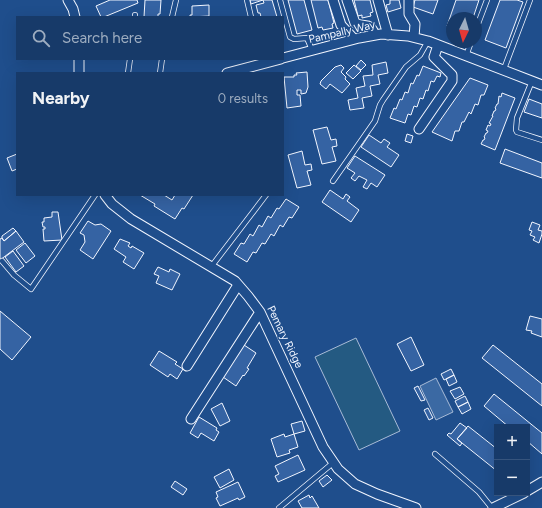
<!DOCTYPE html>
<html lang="en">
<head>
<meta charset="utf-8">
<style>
	:root { --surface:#173a69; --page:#20416f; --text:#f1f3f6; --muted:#9eadc0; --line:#36547d }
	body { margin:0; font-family:Figtree,sans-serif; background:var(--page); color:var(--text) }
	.controls { position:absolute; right:12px; bottom:12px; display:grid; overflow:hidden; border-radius:0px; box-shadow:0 4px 16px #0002 }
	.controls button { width:36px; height:36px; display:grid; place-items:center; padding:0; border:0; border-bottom:1px solid var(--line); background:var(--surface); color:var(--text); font:20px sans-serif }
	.compass { position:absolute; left:446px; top:12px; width:36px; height:36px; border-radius:50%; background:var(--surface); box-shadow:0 4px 16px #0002; rotate:185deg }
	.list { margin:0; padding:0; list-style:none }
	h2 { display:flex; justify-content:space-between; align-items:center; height:52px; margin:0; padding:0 16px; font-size:17px }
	h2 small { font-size:13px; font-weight:400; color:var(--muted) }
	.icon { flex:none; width:22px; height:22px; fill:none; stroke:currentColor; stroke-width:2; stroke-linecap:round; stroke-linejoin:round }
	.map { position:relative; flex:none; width:542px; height:508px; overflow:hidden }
	.search { position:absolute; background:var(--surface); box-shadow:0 4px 16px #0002; left:16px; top:16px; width:268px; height:44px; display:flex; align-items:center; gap:10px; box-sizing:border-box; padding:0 14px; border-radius:0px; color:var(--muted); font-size:15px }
	.panel { position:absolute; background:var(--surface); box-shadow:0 4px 16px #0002; left:16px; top:72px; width:268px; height:124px; border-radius:0px }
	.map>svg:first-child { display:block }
	.green { fill:#245a82; stroke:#a8bbd7 }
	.water { fill:#3b69a3; stroke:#a8bbd7 }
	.building { fill:#3563a3; stroke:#f2f6ff }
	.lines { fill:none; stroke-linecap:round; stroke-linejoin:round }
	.lane-casing { stroke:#f2f6ff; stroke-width:6 }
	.street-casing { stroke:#f2f6ff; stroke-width:11 }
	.lane { stroke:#1f4e8c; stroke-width:4.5 }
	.street { stroke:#1f4e8c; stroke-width:9 }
	.labels { text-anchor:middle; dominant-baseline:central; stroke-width:3; stroke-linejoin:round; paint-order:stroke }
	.street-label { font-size:11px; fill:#f2f6ff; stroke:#1f4e8c }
</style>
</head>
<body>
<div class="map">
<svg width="542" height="508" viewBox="0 0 542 508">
	<rect width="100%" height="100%" fill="#1f4e8c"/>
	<path class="green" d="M356,338L400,431L359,450L315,357Z"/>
	<path class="water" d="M436,378L453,412L436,420L420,386Z"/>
	<path class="building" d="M110,0H137L138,3L104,17H101L96,6Z
		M145,0H161L160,14H158V17H143H144Z
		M250,0H272L277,17H261L260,13H258L256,5L264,3L263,0L251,4Z
		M288,0H304L312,30L297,34Z
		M311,0H328L334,23L332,24L333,28L323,30L322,27L318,28Z
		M354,0H370L373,12L370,13L371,16L362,18V15L358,16Z
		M390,0H399L401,8L388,12L386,5L390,4Z
		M415,0H438L433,14L413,7Z
		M456,0H479L473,18H452V28L447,26Z
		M500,0H517L523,2L506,48L485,40Z
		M209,5V16L190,17V15H192V6Z
		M361,60L366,65L361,70L356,66Z
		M386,62L388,73L378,75L380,84L370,86L372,96L362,98L364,108L350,110L348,100L358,98L356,88L365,86L363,76L373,75L372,65Z
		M341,65L344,68L341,72L346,77L345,79L350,84L342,93L330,84L326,89L320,84L321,81L335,67Z
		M354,65L361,71L353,79L346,73Z
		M423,66L441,73L440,77L437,76L434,82L431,81L428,91L426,90L423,99L420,98L417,107L414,106L411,115L408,114L405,123L390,118L394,108L396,109L400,99L402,100L405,92L408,93L411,83L413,84L417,75L419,76Z
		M307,72L308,87L306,93L301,94V90H297V95H300L301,106L287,108L284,77H294V75H297L296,73Z
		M470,78L488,85L484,95H481L478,105L475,104L471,114L469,112L464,122H462L459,131H455L452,141L432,132Z
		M502,93L515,98L495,150L481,144L483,140H484L485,138L484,137L486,133H487L488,131L486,130L488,125L490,126L491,124L489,123L493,116H492L494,111H495L496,109L495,108L497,104H498L499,96L501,97Z
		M529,99L542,104V118L524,112Z
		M327,127L331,140L336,139L337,146L332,147L336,161L322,164L313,130Z
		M407,134L413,136L411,143L405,141Z
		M369,135L381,143L384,139L390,143L387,147L399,155L391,167L361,147Z
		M505,149L542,163V178L500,163Z
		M302,151L305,165L311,164L312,170L307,171L311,185L297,188L288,155Z
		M17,154V169L12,171L7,158Z
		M355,156L385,175L377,187L371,183L367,189L363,187L367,180L359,176L355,181L351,178L355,173L347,168Z
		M330,190L343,199L346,194L350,197L347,201L359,210L351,222L322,202Z
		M140,195H164L172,200L175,195H193L184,209L182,208L175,219L154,206L155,204Z
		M286,199L299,207L292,218L289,217L283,227L280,225L274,236L271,234L265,244L262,243L256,253L253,252L247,262L234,254L241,243L244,244L250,234L253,236L259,225L262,227L268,216L271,218L277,208L279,209Z
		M52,212H58L62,240L44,241L43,229H45V227H43L42,222H44V218L52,217Z
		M88,221L95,225L101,224L111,231L93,259L80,250L85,242L84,235L80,233Z
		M532,222L540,225L538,230L542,231V234L539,243L533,240L535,237L530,235L532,231L529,230Z
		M13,228L16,231L4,241L2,238V236Z
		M16,231L24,242L0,260V239L2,238L4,241Z
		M120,239L130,243L128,246L131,248L132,246L144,253L134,269L123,262L126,257L114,249Z
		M25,243L35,256L26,263L16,250Z
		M13,251L24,266L16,272L5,257Z
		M158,267L169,272L170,269L180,274L172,290L156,283L159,276L154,274Z
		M0,311L31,337L12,360L0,349Z
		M530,316L542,319V337L531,333L532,331L526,330Z
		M411,337L424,365L411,371L397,344Z
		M244,345L256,353L247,368L249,369L244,376L243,375L236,386L223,377Z
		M493,345L542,384V406L482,358Z
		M159,351L177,362L175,364L183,369L177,379L170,374L168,377L150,365Z
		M451,369L454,375L444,380L441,374Z
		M454,375L457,382L449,386L446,379Z
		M418,386L425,400L421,401L414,388Z
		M460,387L464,394L455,399L450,391Z
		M494,394L542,433V454L527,441V427H509L484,406Z
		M465,396L468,402L458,407L455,401Z
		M468,402L471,409L462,414L458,407Z
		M222,403L230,421L220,426L211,409Z
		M428,408L433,418L429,420L424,410Z
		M199,417L217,428L216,430L219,432L214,441L201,433L198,438L190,433Z
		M302,421L305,431L294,434L291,424Z
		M460,423L467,428L457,439L462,443L460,446L447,435L449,433L451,434Z
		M468,426L497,449V471L457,439Z
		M284,434L285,437L294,434L298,447L289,450L290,453L277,457L271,439Z
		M298,455L305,470L278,482L275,476L279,474L275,466Z
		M229,469L234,480L220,488L214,477Z
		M327,475L332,480L323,487L319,481Z
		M175,481L187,489L183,495L171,487Z
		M238,482L245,497L239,500L238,498L220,506L216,498L218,497L216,492Z
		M309,495L310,498L312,496L319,508H302L298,501Z"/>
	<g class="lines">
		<defs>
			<path id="lane" d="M247,0L251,17
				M280,0L290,37L294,39L307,38L312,50
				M135,17V15
				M172,17L176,0
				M476,29L487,0
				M466,56L471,42
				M504,69L530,0
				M128,73L130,59
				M160,73L162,59
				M532,81L517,118L516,130L517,132L542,140
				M333,181L375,121L380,105L383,100L406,67L420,55L428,41
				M2,261L14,275L31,289L95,195
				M211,267L266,195
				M435,454L479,492L492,508
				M279,508L334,462"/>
			<path id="street" d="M68,0L73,9L75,17
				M333,0L341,25L354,39
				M347,0L355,23C366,29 369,20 375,35
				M378,0L388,35
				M409,0V14L415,24L414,37
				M283,58L359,38L381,34L408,36L428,41L542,85
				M79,59V73
				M227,73L281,59
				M419,129L452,81V75L434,57L438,45
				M105,195L112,204L131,219L235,281L248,296L260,312L323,447L338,469L355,484L377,494L416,508
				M187,366L238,285
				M191,419L260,312
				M527,491L542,482
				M493,508L524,493"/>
		</defs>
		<use href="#lane" class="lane-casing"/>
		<use href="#street" class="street-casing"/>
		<use href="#lane" class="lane"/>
		<use href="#street" class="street"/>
	</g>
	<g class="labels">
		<g class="street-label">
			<text transform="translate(342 32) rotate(-13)">Pampally Way</text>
			<text transform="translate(285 337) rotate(64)">Pemary Ridge</text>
		</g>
	</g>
</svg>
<div class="controls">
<button>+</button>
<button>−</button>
</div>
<svg class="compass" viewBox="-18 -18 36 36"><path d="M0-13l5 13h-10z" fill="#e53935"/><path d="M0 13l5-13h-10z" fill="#9eadc0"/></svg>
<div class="search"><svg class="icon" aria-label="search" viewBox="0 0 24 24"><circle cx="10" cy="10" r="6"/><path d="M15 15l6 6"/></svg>Search here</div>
<section class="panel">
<h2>Nearby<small>0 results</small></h2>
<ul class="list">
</ul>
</section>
</div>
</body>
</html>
